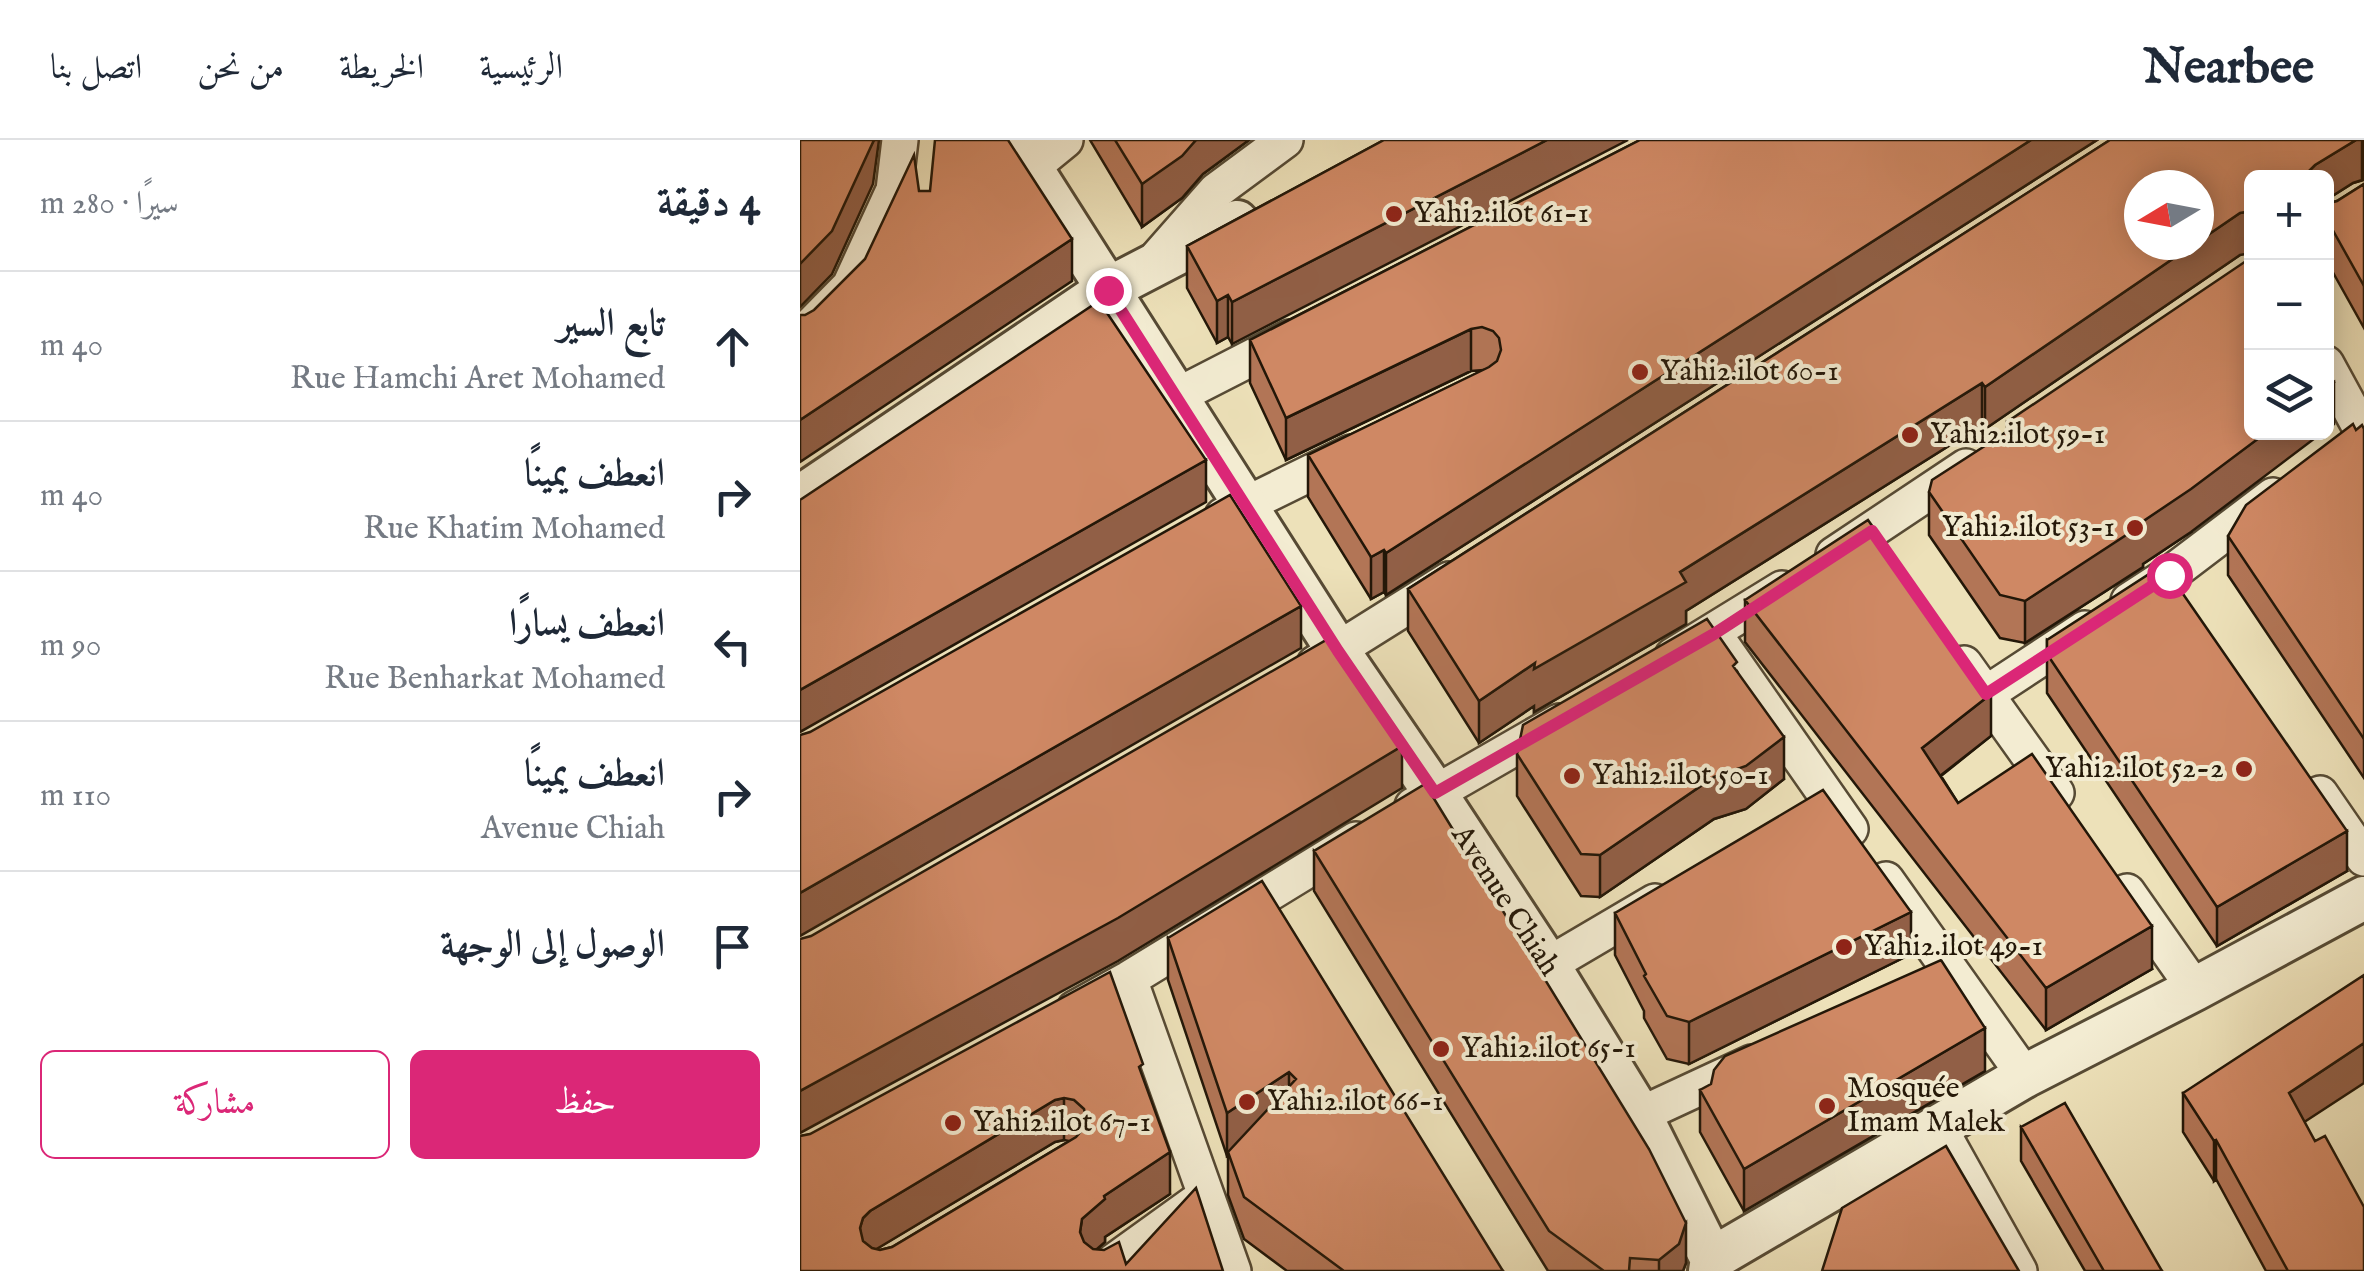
<!DOCTYPE html>
<html lang="ar">
<head>
<meta charset="utf-8">
<style>
	:root { --surface:#fff; --page:#f2f2f3; --text:#1f2937; --muted:#747a83; --line:#e0e1e3; --accent:#db2777 }
	body { margin:0; font-family:"IM FELL English",Amiri,serif; background:var(--page); color:var(--text); direction:rtl }
	.controls { position:absolute; right:30px; top:30px; display:grid; overflow:hidden; border-radius:15px; box-shadow:0 5px 25px #0003 }
	.controls button { width:90px; height:90px; display:grid; place-items:center; padding:0; border:0; border-bottom:2px solid var(--line); background:var(--surface); color:var(--text); font:50px sans-serif }
	.compass { position:absolute; left:1324px; top:30px; width:90px; height:90px; border-radius:50%; background:var(--surface); box-shadow:0 5px 25px #0003; rotate:260deg }
	.stop { position:absolute; width:30px; height:30px; margin:-22px; border:8px solid #db2777; border-radius:50%; background:#fff }
	.stop.end { background:#db2777; border-color:#fff; box-shadow:0 2px 10px #0008 }
	.list { margin:0; padding:0; list-style:none }
	h2 { display:flex; justify-content:space-between; align-items:center; height:130px; margin:0; padding:0 40px; font-size:42px }
	h2 small { font-size:32px; font-weight:400; color:var(--muted) }
	.list li { display:grid; grid-template-columns:65px 1fr auto; gap:30px; align-items:center; box-sizing:border-box; height:150px; padding:0 40px; border-top:2px solid var(--line) }
	.list b { display:block; font-size:38px; white-space:nowrap }
	.list p { margin:0; font-size:32px; white-space:nowrap; color:var(--muted) }
	.list em { font-size:32px; font-style:normal; color:var(--muted) }
	.actions { display:flex; gap:20px; padding:30px 40px }
	.actions a { flex:1; padding:22px 0; border:2px solid var(--accent); border-radius:15px; text-align:center; font-size:35px; color:var(--accent) }
	.actions .main { background:var(--accent); color:#fff }
	.icon { flex:none; width:55px; height:55px; fill:none; stroke:currentColor; stroke-width:2; stroke-linecap:round; stroke-linejoin:round }
	.map { position:relative; flex:none; width:1564px; height:1131px; overflow:hidden; direction:ltr }
	header { display:flex; align-items:center; gap:60px; box-sizing:border-box; height:140px; padding:0 50px; background:var(--surface); border-bottom:2px solid var(--line) }
	header strong { font-size:48px }
	nav { display:flex; gap:55px; margin-inline-start:auto; font-size:35px }
	main { display:flex }
	aside { flex:1; background:var(--surface) }
	.map>svg:first-child { display:block }
	.lines { fill:none; stroke-linecap:round; stroke-linejoin:round }
	.minor-casing { stroke:#564a34; stroke-width:40 }
	.tertiary-casing { stroke:#564a34; stroke-width:48 }
	.minor { stroke:#f3ecd2; stroke-width:35 }
	.tertiary { stroke:#f3ecd2; stroke-width:42 }
	.wall { fill:#b27556; stroke:#231708; stroke-width:2.5; fill-rule:evenodd }
	.shaded-wall { fill:#915f46; stroke:#231708; stroke-width:2.5 }
	.building { fill:#cf8864; stroke:#231708; stroke-width:2.5; fill-rule:evenodd }
	.route { stroke:#db2777; stroke-width:12 }
	.poi-dot { fill:#8f2418; stroke:#f3ecd2; stroke-width:4 }
	.labels { text-anchor:middle; dominant-baseline:central; stroke-width:8; stroke-linejoin:round; paint-order:stroke }
	.poi-label { font-size:30px; fill:#231708; stroke:#f3ecd2; text-anchor:start }
	.street-label { font-size:30px; fill:#231708; stroke:#f3ecd2 }
</style>
</head>
<body>
<header>
<strong>Nearbee</strong>
<nav><a>الرئيسية</a><a>الخريطة</a><a>من نحن</a><a>اتصل بنا</a></nav>
</header>
<main>
<div class="map">
<svg width="1564" height="1131" viewBox="0 0 1564 1131">
	<rect width="100%" height="100%" fill="#ede1b9"/>
	<filter id="stains"><feTurbulence type="fractalNoise" baseFrequency=".002" numOctaves="4"/><feColorMatrix values="0 0 0 0 .2 0 0 0 0 .09 0 0 0 0 .02 0 0 0 .5 -.17"/></filter>
	<radialGradient id="worn" r=".72"><stop offset=".6" stop-color="#630" stop-opacity="0"/><stop offset="1" stop-color="#630" stop-opacity=".3"/></radialGradient>
	<g class="lines">
		<defs>
			<path id="minor" d="M232,27L265,0
				M358,117L416,51L485,0
				M0,197L50,146L94,50L100,0
				M1526,224L1564,294
				M375,257L490,198
				M423,376L551,313
				M1034,415L1166,327
				M1329,461L1369,435L1473,356
				M913,493L1050,689
				M873,516L982,449
				M515,524L649,440
				M1164,524L1256,653
				M1186,554L1285,489
				M1520,654L1564,718
				M613,666L759,582
				M1086,740L1225,936
				M1327,752L1395,849
				M748,825L855,762
				M329,839L433,1131
				M275,869L329,839L556,700
				M840,975L952,923
				M1138,986L1219,1131
				M301,1131L394,1064"/>
			<path id="tertiary" d="M213,0L538,511L635,653L748,825L840,975L912,1119L910,1131
				M0,357L308,149L437,82
				M912,1119L1225,936L1395,849L1564,758"/>
		</defs>
		<use href="#minor" class="minor-casing"/>
		<use href="#tertiary" class="tertiary-casing"/>
		<use href="#minor" class="minor"/>
		<use href="#tertiary" class="tertiary"/>
	</g>
	<path class="wall" d="M290,0H449L403,34L382,58L342,87Z
		M584,0L432,204L428,197L417,203L387,148V106Z
		M840,0H1297L586,455L584,452L571,459L508,357V315L684,230L671,231L486,320L450,243V200Z
		M1310,0H1564V40L1553,43L1526,60V38H1452L1440,115L1185,289L1182,285L886,471V484L734,572V566L679,603L608,491V449Z
		M1564,44V188L1526,120V64L1537,61Z
		M1207,282L1391,392L1343,424V427L1225,503L1200,498L1129,395V352L1207,291Z
		M1564,289V638L1428,435V396L1556,290Z
		M945,460L1191,596L1141,636L1158,663L1352,829L1246,890L945,502Z
		M1247,500L1547,731L1417,806L1247,553Z
		M937,531L984,639L946,669L914,679L800,757L781,756L717,656V614Z
		M514,711L886,1123L883,1131H748L514,751Z
		M815,773L1111,814L889,924L867,919L844,878V871L815,815Z
		M368,798L703,1131H487L444,1099L428,1055V1015L427,1016L368,840Z
		M1185,931L944,1071L900,992V950Z
		M343,940L370,1054L305,1097V1102L297,1109L326,1124L0,1131V996ZM264,1000L269,1001L92,1107L80,1110L76,1109L255,1002Z
		M1383,953L1504,982L1564,1131H1466L1416,1039L1414,1041L1383,992Z
		M1221,987L1362,1131H1285L1221,1021Z"/>
	<path class="shaded-wall" d="M74,0H79L73,44L32,134L0,167V124Z
		M396,0H449L403,34L382,58L342,87V44Z
		M747,0H828L432,204V162Z
		M1231,0H1297L586,455V413Z
		M1556,0H1562V40L1553,43L1526,60V38H1506L1508,32L1515,25Z
		M1452,71V113L1440,115L1185,289V247L1393,105H1399V101L1440,73Z
		M272,99V141L0,322V280Z
		M428,155V197L417,203V161Z
		M671,189V231L486,320V278Z
		M1534,242V284L1526,290V247Z
		M1182,243V285L886,471V484L734,572V566L679,603V561L735,523Z
		M1467,292H1523L1391,392L1343,424V427L1225,503V461L1342,382Z
		M406,320V362L0,592V550Z
		M584,410V452L571,459V417Z
		M501,466V508L0,796V753Z
		M1191,554V596L1122,650V608Z
		M984,597V639L946,669L914,679L800,757V715L914,637Z
		M602,606V648L318,821L0,993V951Z
		M1547,691V731L1417,806V767Z
		M1111,772V814L889,924V882Z
		M1352,786V829L1246,890V848Z
		M1185,888V931L944,1071V1029Z
		M1564,903V943L1489,992V953Z
		M489,932V974L427,1016V973Z
		M264,958V1000L255,1002L70,1113L63,1120L60,1088L63,1078L70,1071L255,960Z
		M1416,1000V1039L1414,1041V1001Z
		M370,1012V1054L305,1097V1102L282,1122L280,1092L282,1079L304,1056Z
		M886,1083V1123L883,1131H859V1120Z"/>
	<path class="building" d="M0,0H74L32,91L0,124Z
		M135,0H208L272,99L0,280V175H5L14,170L65,119L114,15L119,51H130Z
		M315,0H396L382,16L342,44Z
		M584,0H747L432,162L428,155L417,161L387,106Z
		M840,0H1231L586,413L584,410L571,417L508,315L689,227L697,221L701,210L699,198L693,191L682,187L671,189L486,278L450,200Z
		M1310,0H1556L1515,25L1508,32L1506,38H1452V71L1440,73L1399,101V45H1339V105H1393L1185,247L1182,243L880,432L886,442L734,529L735,523L679,561L608,449Z
		M1564,44V146L1526,78V64L1537,61Z
		M1452,117V292H1467L1391,349L1342,382L1343,384L1225,461L1200,455L1129,352L1132,340L1211,289L1207,282Z
		M299,161L406,320L0,550V360Z
		M1526,228L1534,242L1526,247Z
		M1553,284L1556,290L1562,285L1564,289V599L1428,396L1446,365Z
		M430,355L501,466L0,753V595L10,592Z
		M1068,380L1191,554L1122,608L1158,663L1232,614L1352,786L1246,848L945,460Z
		M1363,425L1547,691L1417,767L1247,514V500Z
		M907,479L937,522L933,526L984,597L946,626L914,637L800,715L781,714L717,614L723,585Z
		M528,499L602,606L318,778L0,951V799L11,796Z
		M625,644L849,1009L886,1083L879,1104L859,1120L830,1118L829,1131H804L749,1091L514,711Z
		M1023,650L1111,772L889,882L867,876L844,836L846,834L815,773Z
		M462,741L703,1131H544L444,1057L428,1012L496,939L489,932L427,973L368,798Z
		M1141,820L1185,888L944,1029L900,950L911,944L914,930L925,916Z
		M310,832L343,924L339,927L370,1012L304,1056L305,1059L282,1079L280,1092L284,1102L293,1109L304,1110L319,1102L326,1124L396,1048L423,1131H0V996L10,994ZM264,958L274,960L284,969L286,978L284,988L276,997L92,1107L80,1110L72,1108L63,1101L60,1088L63,1078L70,1071L255,960Z
		M1564,835V903L1489,953L1515,1001L1525,996L1564,1067V1131H1488L1416,1000L1414,1001L1383,953Z
		M1265,963L1362,1131H1304L1221,987Z
		M1146,1006L1219,1131H1022L1042,1068Z"/>
	<g class="lines">
		<path class="route" d="M308,150L538,511L635,653L914,494L1072,391L1186,554L1369,435"/>
	</g>
	<g class="poi-dot">
		<circle cx="594" cy="74" r="10"/>
		<circle cx="840" cy="232" r="10"/>
		<circle cx="1110" cy="295" r="10"/>
		<circle cx="1335" cy="388" r="10"/>
		<circle cx="1444" cy="629" r="10"/>
		<circle cx="772" cy="636" r="10"/>
		<circle cx="1044" cy="807" r="10"/>
		<circle cx="641" cy="909" r="10"/>
		<circle cx="447" cy="962" r="10"/>
		<circle cx="1027" cy="966" r="10"/>
		<circle cx="153" cy="983" r="10"/>
	</g>
	<g class="labels">
		<g class="poi-label">
			<text x="614" y="74">Yahi2.ilot 61-1</text>
			<text x="860" y="232">Yahi2.ilot 60-1</text>
			<text x="1130" y="295">Yahi2.ilot 59-1</text>
			<text x="1315" y="388" text-anchor="end">Yahi2.ilot 53-1</text>
			<text x="1424" y="629" text-anchor="end">Yahi2.ilot 52-2</text>
			<text x="792" y="636">Yahi2.ilot 50-1</text>
			<text x="1064" y="807">Yahi2.ilot 49-1</text>
			<text x="661" y="909">Yahi2.ilot 65-1</text>
			<text x="1047" y="949">Mosquée<tspan x="1047" dy="34">Imam Malek</tspan></text>
			<text x="467" y="962">Yahi2.ilot 66-1</text>
			<text x="173" y="983">Yahi2.ilot 67-1</text>
		</g>
		<g class="street-label">
			<text transform="translate(705 761) rotate(57)">Avenue Chiah</text>
		</g>
	</g>
	<rect width="100%" height="100%" filter="url(#stains)"/>
	<rect width="100%" height="100%" fill="url(#worn)"/>
</svg>
<div class="controls">
<button>+</button>
<button>−</button>
<button><svg class="icon" aria-label="layers" viewBox="0 0 24 24"><path d="M12 4l9 5-9 5-9-5zM3 14l9 5 9-5"/></svg></button>
</div>
<svg class="compass" viewBox="-18 -18 36 36"><path d="M0-13l5 13h-10z" fill="#e53935"/><path d="M0 13l5-13h-10z" fill="#747a83"/></svg>
<div class="stop" style="left:1369px;top:435px"></div>
<div class="stop end" style="left:308px;top:150px"></div>
</div>
<aside>
<h2>4 دقيقة<small>سيرًا · 280 m</small></h2>
<ul class="list">
<li><svg class="icon" aria-label="ahead" viewBox="0 0 24 24"><path d="M12 20V5M6 11l6-6 6 6"/></svg><div><b>تابع السير</b><p>Rue Hamchi Aret Mohamed</p></div><em>40 m</em></li>
<li><svg class="icon" aria-label="right" viewBox="0 0 24 24"><path d="M7 20v-9h11M14 6l5 5-5 5"/></svg><div><b>انعطف يمينًا</b><p>Rue Khatim Mohamed</p></div><em>40 m</em></li>
<li><svg class="icon" aria-label="left" viewBox="0 0 24 24"><path d="M17 20v-9H6M10 6l-5 5 5 5"/></svg><div><b>انعطف يسارًا</b><p>Rue Benharkat Mohamed</p></div><em>90 m</em></li>
<li><svg class="icon" aria-label="right" viewBox="0 0 24 24"><path d="M7 20v-9h11M14 6l5 5-5 5"/></svg><div><b>انعطف يمينًا</b><p>Avenue Chiah</p></div><em>110 m</em></li>
<li><svg class="icon" aria-label="arrive" viewBox="0 0 24 24"><path d="M6 21V4h12l-3 4 3 4H6"/></svg><div><b>الوصول إلى الوجهة</b></div></li>
</ul>
<div class="actions"><a class="main">حفظ</a><a>مشاركة</a></div>
</aside>
</main>
</body>
</html>
